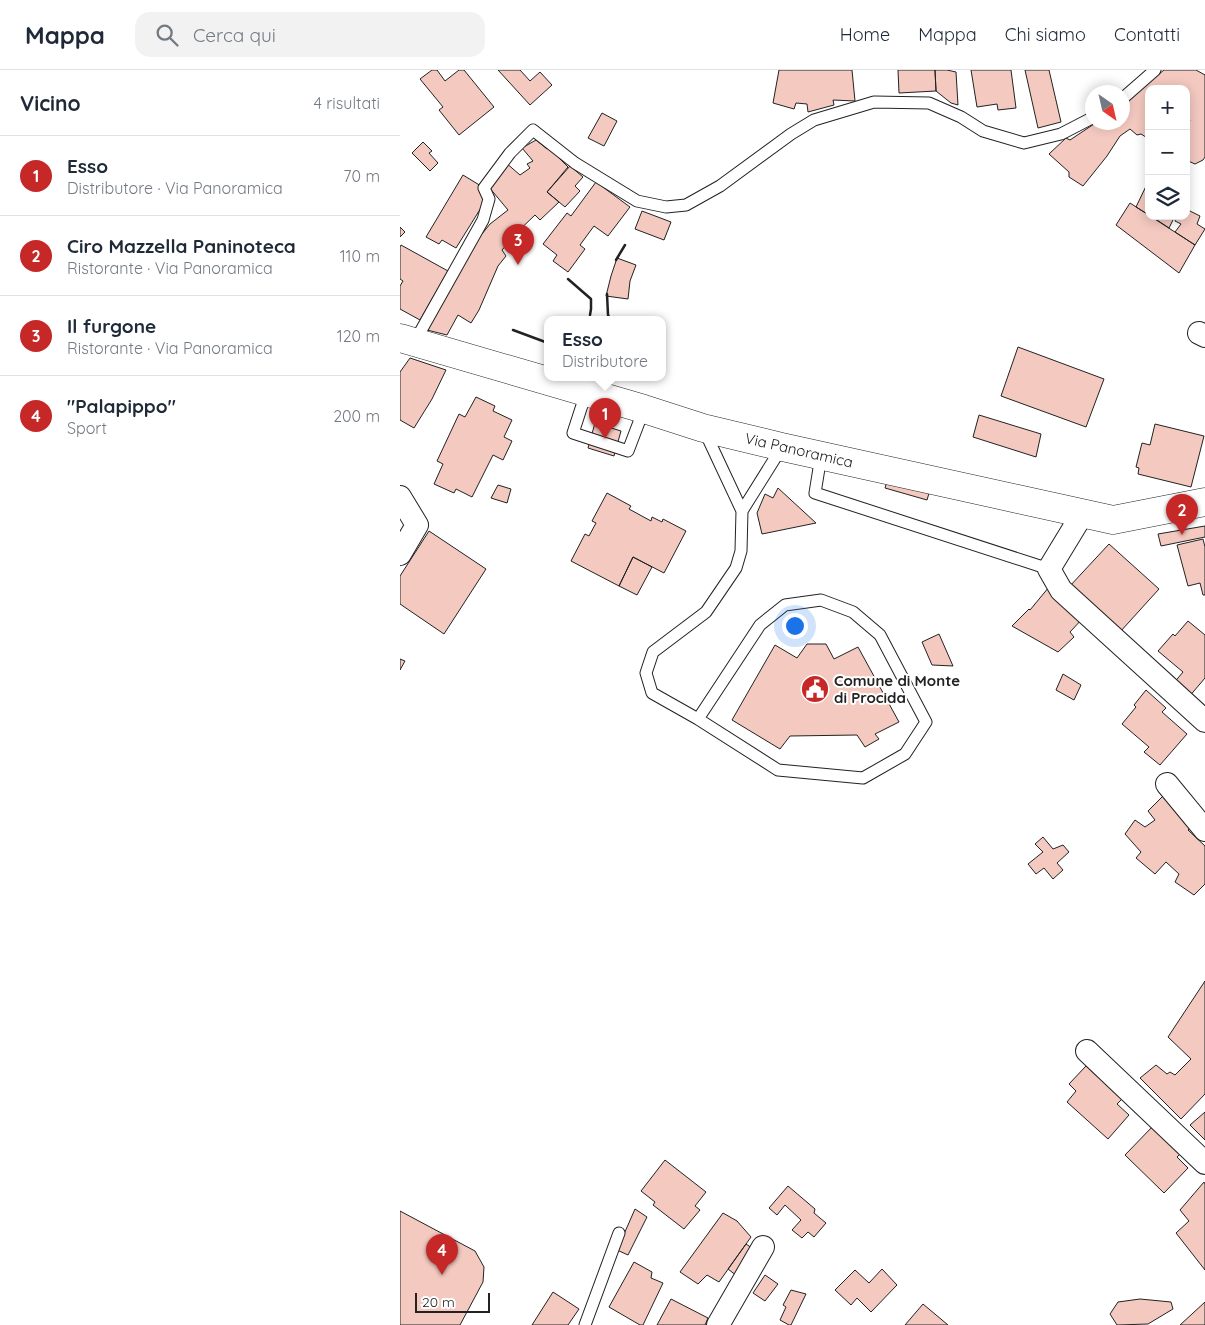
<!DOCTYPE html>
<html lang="it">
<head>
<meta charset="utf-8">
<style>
	:root { --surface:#fff; --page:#f2f2f3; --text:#1f2937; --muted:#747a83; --line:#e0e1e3; --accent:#c62828 }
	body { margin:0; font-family:Quicksand,sans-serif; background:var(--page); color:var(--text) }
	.controls { position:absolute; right:15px; top:15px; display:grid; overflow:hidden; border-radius:10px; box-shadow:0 2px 12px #0003 }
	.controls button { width:45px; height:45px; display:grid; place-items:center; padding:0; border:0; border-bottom:1px solid var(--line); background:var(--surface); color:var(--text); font:25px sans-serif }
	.compass { position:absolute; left:685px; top:15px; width:45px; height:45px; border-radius:50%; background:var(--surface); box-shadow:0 2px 12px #0003; rotate:146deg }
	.scale { position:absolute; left:15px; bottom:12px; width:75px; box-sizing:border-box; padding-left:5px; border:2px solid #222; border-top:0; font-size:14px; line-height:18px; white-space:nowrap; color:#222; -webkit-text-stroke:4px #fff; paint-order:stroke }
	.you { position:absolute; left:394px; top:555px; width:18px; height:18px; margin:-12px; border:4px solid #fff; border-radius:50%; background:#1a73e8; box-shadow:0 0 0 8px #1a73e833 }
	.badge { display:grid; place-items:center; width:32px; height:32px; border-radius:50%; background:var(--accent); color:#fff; font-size:16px; font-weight:700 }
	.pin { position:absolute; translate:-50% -41px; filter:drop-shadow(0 1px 2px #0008) }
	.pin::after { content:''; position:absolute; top:26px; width:18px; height:15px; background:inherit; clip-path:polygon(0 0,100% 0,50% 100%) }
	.popup { position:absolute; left:144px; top:246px; width:122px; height:65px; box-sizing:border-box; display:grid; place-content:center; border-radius:10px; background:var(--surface); filter:drop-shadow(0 1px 4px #0005); font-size:16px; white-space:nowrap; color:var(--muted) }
	.popup b { font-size:19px; color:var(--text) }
	.popup::after { content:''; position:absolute; left:50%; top:100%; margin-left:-10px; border:10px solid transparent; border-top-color:var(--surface) }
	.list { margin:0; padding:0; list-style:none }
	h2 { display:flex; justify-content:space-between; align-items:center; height:65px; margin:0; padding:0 20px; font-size:21px }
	h2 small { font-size:16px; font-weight:400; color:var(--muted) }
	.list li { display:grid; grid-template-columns:32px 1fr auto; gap:15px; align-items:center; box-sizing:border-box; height:80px; padding:0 20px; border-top:1px solid var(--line) }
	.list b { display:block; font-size:19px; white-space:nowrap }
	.list p { margin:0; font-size:16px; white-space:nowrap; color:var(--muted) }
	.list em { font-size:16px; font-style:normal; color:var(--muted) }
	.icon { flex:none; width:28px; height:28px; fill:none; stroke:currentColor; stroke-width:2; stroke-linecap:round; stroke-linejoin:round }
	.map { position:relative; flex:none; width:805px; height:1255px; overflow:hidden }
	header { display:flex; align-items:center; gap:30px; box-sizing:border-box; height:70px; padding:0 25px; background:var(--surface); border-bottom:1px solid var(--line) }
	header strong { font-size:24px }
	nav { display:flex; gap:28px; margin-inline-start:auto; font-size:18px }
	.search { width:350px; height:45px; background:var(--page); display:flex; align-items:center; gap:12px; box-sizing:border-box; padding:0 18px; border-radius:15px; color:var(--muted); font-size:19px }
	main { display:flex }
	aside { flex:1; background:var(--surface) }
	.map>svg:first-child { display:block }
	.building { fill:#f3c9c0; stroke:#222 }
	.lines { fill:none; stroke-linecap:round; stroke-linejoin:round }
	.service-casing { stroke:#222; stroke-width:13 }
	.minor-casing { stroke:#222; stroke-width:24 }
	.tertiary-casing { stroke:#222; stroke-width:29 }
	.service { stroke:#fff; stroke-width:11 }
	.minor { stroke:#fff; stroke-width:22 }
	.tertiary { stroke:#fff; stroke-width:28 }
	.wall { stroke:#222; stroke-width:2.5 }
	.labels { text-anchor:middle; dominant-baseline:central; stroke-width:4; stroke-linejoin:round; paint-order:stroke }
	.street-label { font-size:15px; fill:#222; stroke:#fff }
	.poi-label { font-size:15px; font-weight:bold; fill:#222; stroke:#fff; text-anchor:start }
</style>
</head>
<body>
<header>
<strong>Mappa</strong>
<div class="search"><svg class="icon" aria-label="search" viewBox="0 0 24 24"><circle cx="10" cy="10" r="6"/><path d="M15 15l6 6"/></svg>Cerca qui</div>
<nav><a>Home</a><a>Mappa</a><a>Chi siamo</a><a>Contatti</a></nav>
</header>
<main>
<aside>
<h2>Vicino<small>4 risultati</small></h2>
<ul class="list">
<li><span class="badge">1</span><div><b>Esso</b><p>Distributore · Via Panoramica</p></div><em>70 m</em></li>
<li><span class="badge">2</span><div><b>Ciro Mazzella Paninoteca</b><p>Ristorante · Via Panoramica</p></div><em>110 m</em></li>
<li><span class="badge">3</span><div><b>Il furgone</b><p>Ristorante · Via Panoramica</p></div><em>120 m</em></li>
<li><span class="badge">4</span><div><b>&quot;Palapippo&quot;</b><p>Sport</p></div><em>200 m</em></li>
</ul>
</aside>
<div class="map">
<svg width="805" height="1255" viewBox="0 0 805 1255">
	<rect width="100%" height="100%" fill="#fff"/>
	<path class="building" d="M32,0H37L45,11L59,0H64L94,37L59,65L39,40L43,37L20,9Z
		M98,0H120L130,11L140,2L152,15L130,35Z
		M379,0H452L455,31L433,30L434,35L408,42L407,34L396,33L394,39L373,33Z
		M498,0H535L536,21L499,23Z
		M535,0H547L556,2L558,35L551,33L536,21Z
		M571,0H611L616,38L598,40L597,34L577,37Z
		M625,0H649L661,52L638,58Z
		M764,0H796L805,5V87L803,90L795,94L786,90V58L790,50L786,47V19H749V69L741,64L737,65L730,59L720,66L707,86L683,116L669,107V102L649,84L666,68L670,70L697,52H722V34Z
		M202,43L217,51L204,76L188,68Z
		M136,70L147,79L148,77L168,97L147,122L159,132L140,150L135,145L110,169V171L102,180L106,186L98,196L79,240L71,253L58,245L47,265L27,260L77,170L90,154L108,140L88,116L105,92L120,105L130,98L127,94L133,91L122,78Z
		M23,72L32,81L29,83L38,93L30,101L12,83Z
		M170,96L183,107L175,116L180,121L165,137L147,122Z
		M63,105L81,116L84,133L56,178L42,170L39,174L26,167Z
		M749,110V145L736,137Z
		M196,112L230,137L208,166L194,156L180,175L185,179L168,202L153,191L157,185L143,174L167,143L171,146Z
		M730,133L795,175L779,203L716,155Z
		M786,139L800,146L797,154L805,159L795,175L775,162L781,154L775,151L777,146H786Z
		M242,141L271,152L264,170L235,159Z
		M751,146H775L769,158Z
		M0,157L5,162L0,167Z
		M1,175L48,201L20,250L0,239V216L3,211L0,209V177Z
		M217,188L236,195L230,211L228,229L206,226L211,206Z
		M618,277L704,309L686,357L601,326Z
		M10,288L46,300L32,329L14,358L0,350V302Z
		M76,327L95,336L93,341L112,350L104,367L112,371L103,390L93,385L72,427L56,419L54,423L34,414L43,394L37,391L59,344L65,347Z
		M579,345L641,364L636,387L573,367Z
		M195,353L221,361L214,386L188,378Z
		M755,354L804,366L791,417L738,404L739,398L736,397L742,373L750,375Z
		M488,408L530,420L527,430L485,418Z
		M98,415L111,419L107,433L91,428Z
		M378,418L416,453L362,464L357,443L365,424L373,428Z
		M207,423L231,436L229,439L251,451L252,447L262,452L263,449L286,461L264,503L233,487L219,516L171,491L185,464L189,466L196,453L192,451Z
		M805,456V467L761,476L758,464Z
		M29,461L86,499L44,564L0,534V506Z
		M803,469L805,477V525H803L800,513L788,516L777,475Z
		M709,474L759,519L720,562L669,517Z
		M233,487L252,497L237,525L219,516Z
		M649,517L684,547L670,562L674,567L658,582L612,556L629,539L630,540Z
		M788,551L805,565V608L788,628L773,614L783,602L758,581L773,564L775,566Z
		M539,564L553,596L532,595L522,572Z
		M407,574H426L434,589L458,577L499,652L475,664L479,669L465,677L457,665L390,666L380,679L332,650L375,575L397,588Z
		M0,589L5,591L0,600Z
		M663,604L681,615L674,630L656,620Z
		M746,620L766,638L762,642L787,664L760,695L744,682L749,677L722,654L736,637L734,635Z
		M765,724L794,755L788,760L805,776V814L794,825L775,812L779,804L766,792L755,804L736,788L741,782L725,764L735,750L745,757L755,750L748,741Z
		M643,767L653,779L663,775L669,782L657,793L663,800L653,809L644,798L636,804L628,794L643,782L635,774Z
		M805,911V1024L781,1049L740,1008L756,995L767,1004L770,1002L775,1005L791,989L768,967Z
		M686,996L722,1029L717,1034L729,1045L708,1069L667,1032L676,1021L669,1014Z
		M805,1042V1070L790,1055Z
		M754,1055L782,1082L777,1087L788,1098L764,1123L725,1085Z
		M265,1090L306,1122L295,1136L300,1140L284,1159L253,1135L255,1132L241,1121Z
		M804,1112L805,1114V1200L776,1163L789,1151L780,1140Z
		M388,1116L415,1139L414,1143L426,1153L414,1167L408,1162L402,1168L392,1160L401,1150L385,1135L377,1145L369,1138Z
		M235,1139L247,1147L228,1185L217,1180Z
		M0,1141L75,1181L84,1197L83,1212L60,1255H0Z
		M323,1143L337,1151L351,1167L319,1212L307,1205L298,1214L280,1202Z
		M346,1174L355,1180L337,1206L328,1199Z
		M234,1192L252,1202L251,1208L263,1213L243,1255H240L209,1237Z
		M482,1199L497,1215L471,1242L457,1228L451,1235L435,1220L455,1200L469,1213Z
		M365,1205L378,1214L365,1231L353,1223Z
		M391,1220L406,1224L391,1255H389L380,1250L386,1237L383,1235Z
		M153,1222L179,1239L168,1255H132Z
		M271,1229L308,1248L305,1255H257Z
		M740,1229L771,1232L773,1239L748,1254L717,1255L710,1244L718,1232Z
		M805,1232V1255H780Z
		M523,1234L548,1255H505Z"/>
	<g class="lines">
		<defs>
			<path id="service" d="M722,29L755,0
				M14,273L83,150L89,129L84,118L110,83L133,60L175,93L237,131L266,137L286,135L320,116L391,64L414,50L474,32L529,33L561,47L583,61L624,73L661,64L692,48
				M186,323L173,363L228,381L244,339
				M421,386L415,423L649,499
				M342,441L382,377
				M298,649L360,555L385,535L421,530L453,542L480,565L526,652L505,684L463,708L378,700L298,649L252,623L246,603L253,582L306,542L336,498L341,481L342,441L305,362
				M185,1255L219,1163"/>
			<path id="minor" d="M799,263L805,266
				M0,427L17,455L0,484
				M683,443L649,499L661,520L805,651
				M767,714L805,760
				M687,981L805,1093
				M318,1255L363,1177"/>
			<path id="tertiary" d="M0,268L244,339L303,358L382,377L713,450L805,432"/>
		</defs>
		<use href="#service" class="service-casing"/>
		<use href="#minor" class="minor-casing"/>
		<use href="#tertiary" class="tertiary-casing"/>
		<use href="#service" class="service"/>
		<use href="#minor" class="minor"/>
		<use href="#tertiary" class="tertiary"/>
		<path class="wall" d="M216,190L225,175
			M168,209L191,229V239L190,245
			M207,224L208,245L211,250
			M113,260L148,273"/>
	</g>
	<defs>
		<symbol id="civic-disc" viewBox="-11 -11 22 22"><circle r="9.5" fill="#c62828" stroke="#fff"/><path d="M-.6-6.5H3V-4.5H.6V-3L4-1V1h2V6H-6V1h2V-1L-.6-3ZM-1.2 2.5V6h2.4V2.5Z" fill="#fff"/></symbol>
	</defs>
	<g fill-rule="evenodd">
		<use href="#civic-disc" x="399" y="603" width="32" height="32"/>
	</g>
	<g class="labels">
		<g class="street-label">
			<text transform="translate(399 380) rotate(13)">Via Panoramica</text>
		</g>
		<g class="poi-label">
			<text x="434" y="610">Comune di Monte<tspan x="434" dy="17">di Procida</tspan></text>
		</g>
	</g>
</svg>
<div class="controls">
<button>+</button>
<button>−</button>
<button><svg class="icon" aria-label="layers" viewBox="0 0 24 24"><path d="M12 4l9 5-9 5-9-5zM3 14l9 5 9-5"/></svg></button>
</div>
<svg class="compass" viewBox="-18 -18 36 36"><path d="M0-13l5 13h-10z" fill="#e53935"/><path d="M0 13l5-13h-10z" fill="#747a83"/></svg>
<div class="scale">20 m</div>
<div class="you"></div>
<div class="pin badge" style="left:205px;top:369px">1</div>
<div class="popup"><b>Esso</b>Distributore</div>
<div class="pin badge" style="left:782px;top:465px">2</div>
<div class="pin badge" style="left:118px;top:195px">3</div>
<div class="pin badge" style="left:42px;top:1205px">4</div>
</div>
</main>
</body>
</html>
